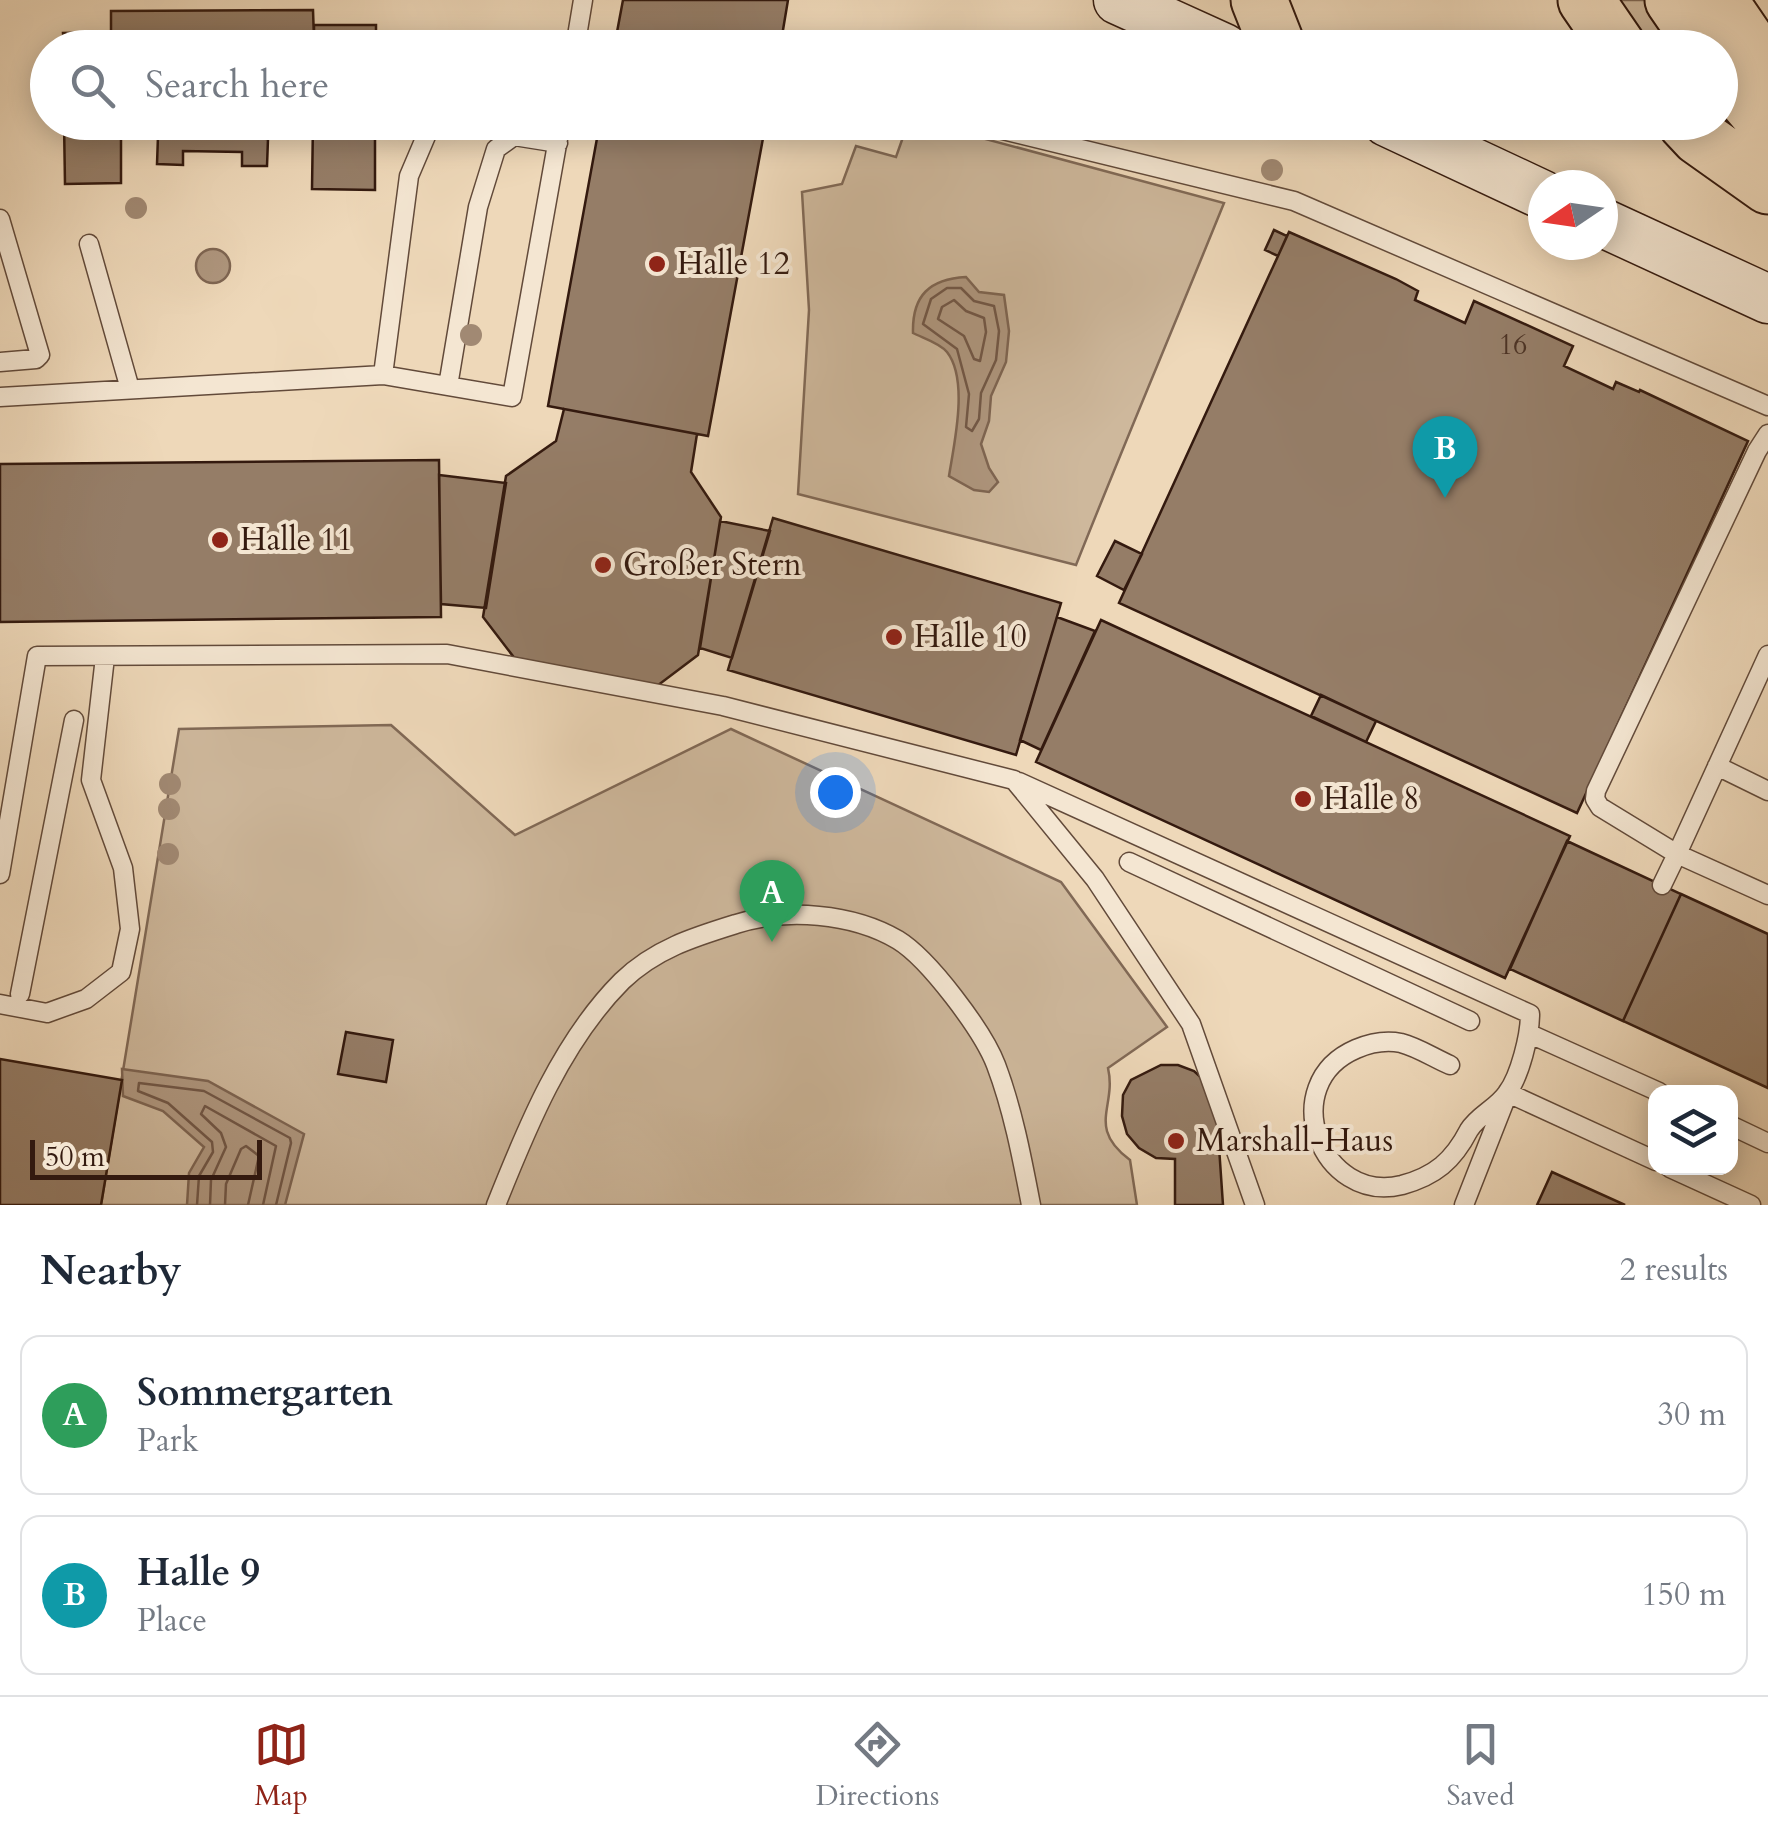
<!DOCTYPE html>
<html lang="en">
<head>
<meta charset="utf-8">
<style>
	:root { --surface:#fff; --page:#f6f6f7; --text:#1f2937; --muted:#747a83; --line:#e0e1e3; --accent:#8f2418 }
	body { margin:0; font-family:Cardo,serif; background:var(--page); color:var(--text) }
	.controls { position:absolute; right:30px; bottom:30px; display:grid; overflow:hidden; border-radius:20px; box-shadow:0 5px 25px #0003 }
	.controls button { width:90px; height:90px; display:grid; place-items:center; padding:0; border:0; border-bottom:2px solid var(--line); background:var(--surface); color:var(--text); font:50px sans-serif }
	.compass { position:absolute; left:1528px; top:170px; width:90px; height:90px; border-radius:50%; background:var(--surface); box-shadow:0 5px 25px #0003; rotate:257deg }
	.scale { position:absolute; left:30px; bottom:25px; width:232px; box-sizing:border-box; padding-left:10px; border:5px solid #341a0f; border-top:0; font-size:28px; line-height:35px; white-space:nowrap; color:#341a0f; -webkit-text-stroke:8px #f4e6d2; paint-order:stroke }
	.you { position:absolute; left:835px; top:792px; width:35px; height:35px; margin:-25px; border:8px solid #fff; border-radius:50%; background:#1a73e8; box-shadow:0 0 0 15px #1a73e833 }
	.badge { display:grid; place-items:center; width:65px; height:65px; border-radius:50%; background:var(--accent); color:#fff; font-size:32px; font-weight:700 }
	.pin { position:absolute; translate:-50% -82px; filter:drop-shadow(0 2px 5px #0008) }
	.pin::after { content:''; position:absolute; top:52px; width:35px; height:30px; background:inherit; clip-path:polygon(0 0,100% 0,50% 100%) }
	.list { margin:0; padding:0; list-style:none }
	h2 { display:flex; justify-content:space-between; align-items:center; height:130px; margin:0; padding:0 40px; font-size:42px }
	h2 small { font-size:32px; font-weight:400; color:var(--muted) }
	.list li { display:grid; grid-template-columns:65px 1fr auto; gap:30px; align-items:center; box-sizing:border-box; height:160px; margin:0 20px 20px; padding:0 20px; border:2px solid var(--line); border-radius:20px }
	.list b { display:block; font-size:38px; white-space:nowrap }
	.list p { margin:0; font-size:32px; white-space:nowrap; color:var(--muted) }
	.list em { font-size:32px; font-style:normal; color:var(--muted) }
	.icon { flex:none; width:55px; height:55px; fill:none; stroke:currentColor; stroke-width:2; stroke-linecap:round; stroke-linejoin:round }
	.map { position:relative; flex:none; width:1768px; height:1205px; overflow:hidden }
	.search { position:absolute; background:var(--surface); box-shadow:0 5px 25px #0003; left:30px; right:30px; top:30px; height:110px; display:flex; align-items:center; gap:25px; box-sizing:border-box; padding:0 35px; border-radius:55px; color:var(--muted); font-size:38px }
	.sheet { height:490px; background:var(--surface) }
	nav { display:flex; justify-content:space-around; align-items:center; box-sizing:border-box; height:140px; border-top:2px solid var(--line); background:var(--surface); font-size:28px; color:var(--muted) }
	nav a { display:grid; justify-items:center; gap:5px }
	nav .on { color:var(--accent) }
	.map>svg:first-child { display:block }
	.green { fill:#ceb89c; stroke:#816956; stroke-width:2.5 }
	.water { fill:#af977f; stroke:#7e6552; stroke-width:2.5 }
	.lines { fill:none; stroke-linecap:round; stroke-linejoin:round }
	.shore { stroke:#725847; stroke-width:2.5 }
	.building { fill:#957d67; stroke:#341a0f; stroke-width:2.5 }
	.service-casing { stroke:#624a3a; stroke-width:21 }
	.secondary-casing { stroke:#341a0f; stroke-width:51 }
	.motorway-casing { stroke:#341a0f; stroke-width:59 }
	.service { stroke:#f4e6d2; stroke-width:18 }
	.secondary { stroke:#f4e6d2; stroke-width:48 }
	.motorway { stroke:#eed8b9; stroke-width:55 }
	.tree { fill:#a18973 }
	.poi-dot { fill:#8f2418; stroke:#f4e6d2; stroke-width:4 }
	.labels { text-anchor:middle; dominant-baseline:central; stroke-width:8; stroke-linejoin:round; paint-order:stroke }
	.number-label { font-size:28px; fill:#4c3325 }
	.poi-label { font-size:32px; fill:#341a0f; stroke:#f4e6d2; text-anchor:start }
</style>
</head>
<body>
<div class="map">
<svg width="1768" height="1205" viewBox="0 0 1768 1205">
	<rect width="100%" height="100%" fill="#eed8b9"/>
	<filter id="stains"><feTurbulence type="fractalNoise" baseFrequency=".002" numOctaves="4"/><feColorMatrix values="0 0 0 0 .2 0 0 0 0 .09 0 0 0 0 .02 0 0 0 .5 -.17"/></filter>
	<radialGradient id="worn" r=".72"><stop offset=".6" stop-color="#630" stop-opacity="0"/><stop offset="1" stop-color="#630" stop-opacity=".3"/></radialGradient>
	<path class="green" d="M1612,0H1653L1681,47H1646Z
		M908,123H926L1224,203C1175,324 1124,444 1076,565L798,494L809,310L802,192L842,184L856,146L896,157Z
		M391,725L515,835L731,729L1061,882L1167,1027L1108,1068C1117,1107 1086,1127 1130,1160L1137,1205H101L179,729Z"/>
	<path class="water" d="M196 266a17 17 0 1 1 34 0a17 17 0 1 1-34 0Z
		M966,277L979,292L1004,295L1009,331L1006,362L991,396L989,421L981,444L989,468L998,482L989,492L974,490L949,476C954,444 969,380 947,352C940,343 923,338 913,333C912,295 930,279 966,277Z
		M122,1069L208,1081L304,1134L285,1205H187L189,1173L204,1147L163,1111L123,1096Z"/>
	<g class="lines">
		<path class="shore" d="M947,288H961L974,301L994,306L999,331L996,360L981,393L979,419L972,431L966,427L969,394L957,349L923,324L931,299Z
			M954,300L966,311L984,318L986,332L980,361L974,359L964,336L938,319L942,307Z
			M197,1205L199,1176L213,1152L212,1142L168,1103L138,1091L139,1083L204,1091L290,1138L291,1143L276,1205
			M210,1205L211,1180L226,1147L221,1133L201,1114L205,1106L276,1146L263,1205
			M225,1205L226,1184L241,1149L246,1146L259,1156L248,1205"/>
	</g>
	<path class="building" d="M623,0H788L780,48H614Z
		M313,10L314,39L111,40V11Z
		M314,25H376V48H314Z
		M111,32V40H120V48H64L63,33Z
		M64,122H121V183L65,184Z
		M171,122H255V138L268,139L267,166H242V152L183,151V165L157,164L158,136H170Z
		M313,122H375V190L312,189Z
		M600,122H766L708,436L548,406Z
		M1274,230L1287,236L1278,256L1265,250Z
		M1289,232L1396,279L1418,291L1415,300L1465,323L1474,301L1573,346L1564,366L1613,389L1616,382L1639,392L1640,390L1748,441L1577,813L1119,603Z
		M564,409L697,434L691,472L721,517L698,655L653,689L519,664L483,617L506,476L556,441Z
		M439,460L441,617L0,622V464Z
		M439,475L506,483L486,608L441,604Z
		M773,518L1061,603L1016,755L728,670Z
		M720,521L770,531L732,658L700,648Z
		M1115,541L1142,554L1124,590L1097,576Z
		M1057,617L1095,631L1041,750L1020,740Z
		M1101,620L1570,836L1505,978L1036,762Z
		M1321,695L1376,721L1366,742L1311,716Z
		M1567,841L1681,894L1623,1021L1510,969Z
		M1681,894L1768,934V1088L1623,1021Z
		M346,1032L393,1040L386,1082L338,1074Z
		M0,1059L122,1080L101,1205H0Z
		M1161,1065H1178L1194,1071L1207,1083L1216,1103L1223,1205H1175V1159L1156,1158L1139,1148L1127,1134L1122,1116L1123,1095L1131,1080Z
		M1161,1065H1178L1194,1071L1207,1083L1216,1103L1223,1205H1175V1159L1156,1158L1139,1148L1127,1134L1122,1116L1123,1095L1131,1080Z
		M1552,1172L1625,1205H1537Z"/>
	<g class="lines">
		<defs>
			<path id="service" d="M575,48L583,0
				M970,122L1294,201L1768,406
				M0,219L40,355L36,359L0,362
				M89,244L130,389
				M383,375L409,176L432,122
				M448,386L478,207L496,149L514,136L558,143
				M0,397L383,375L512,397L561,122
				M1768,655L1677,854L1768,895
				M1717,766L1768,791
				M1019,782L1530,1014C1530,1035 1520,1076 1507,1093C1497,1108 1478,1115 1469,1130C1453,1161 1435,1176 1402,1185C1321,1205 1275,1084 1356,1049C1370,1043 1386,1040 1401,1043C1417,1047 1434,1058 1450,1065
				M1129,862L1470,1021
				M0,874L37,656L447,654L723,706L1014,780L1095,879L1191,1024L1255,1205
				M1662,885L1677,854L1600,807L1595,799L1596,791L1757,451L1768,434
				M20,994L74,720
				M0,1004L47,1013L86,999L121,972L130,929L123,868L91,780L105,657
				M1530,1034L1659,1092
				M1730,1125L1768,1143
				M1670,1168L1751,1205
				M496,1205C527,1127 562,1041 622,981C655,949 694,937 736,924C786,908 852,913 898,940C929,959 983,1031 996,1065C1013,1110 1022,1158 1031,1205
				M1464,1205L1508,1093L1656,1161"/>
			<path id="secondary" d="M1118,0L1224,48
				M1387,122L1543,195
				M1603,223L1768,299"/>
			<path id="motorway" d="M1259,0L1278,48
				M1586,0L1619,48
				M1673,0L1706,48
				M1719,0L1768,72
				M1720,68L1768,125
				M1685,122L1699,137L1768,186"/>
		</defs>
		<use href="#service" class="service-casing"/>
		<use href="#secondary" class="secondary-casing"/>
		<use href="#motorway" class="motorway-casing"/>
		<use href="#service" class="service"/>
		<use href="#secondary" class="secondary"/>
		<use href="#motorway" class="motorway"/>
	</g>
	<g class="tree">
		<circle cx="1272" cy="170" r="11"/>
		<circle cx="136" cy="208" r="11"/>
		<circle cx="471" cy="335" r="11"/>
		<circle cx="170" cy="784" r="11"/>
		<circle cx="169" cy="809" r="11"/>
		<circle cx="168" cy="854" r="11"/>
	</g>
	<g class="poi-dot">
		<circle cx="657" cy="264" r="10"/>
		<circle cx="220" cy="540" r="10"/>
		<circle cx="603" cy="565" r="10"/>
		<circle cx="894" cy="637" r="10"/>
		<circle cx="1303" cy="799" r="10"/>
		<circle cx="1176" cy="1141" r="10"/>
	</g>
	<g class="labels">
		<g class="number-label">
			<text x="1513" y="345">16</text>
		</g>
		<g class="poi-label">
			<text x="677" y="264">Halle 12</text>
			<text x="240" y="540">Halle 11</text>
			<text x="623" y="565">Großer Stern</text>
			<text x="914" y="637">Halle 10</text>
			<text x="1323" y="799">Halle 8</text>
			<text x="1196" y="1141">Marshall-Haus</text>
		</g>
	</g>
	<rect width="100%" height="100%" filter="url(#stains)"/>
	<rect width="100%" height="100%" fill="url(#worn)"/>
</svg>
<div class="controls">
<button><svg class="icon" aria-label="layers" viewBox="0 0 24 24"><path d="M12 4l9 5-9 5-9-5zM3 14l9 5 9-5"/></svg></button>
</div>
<svg class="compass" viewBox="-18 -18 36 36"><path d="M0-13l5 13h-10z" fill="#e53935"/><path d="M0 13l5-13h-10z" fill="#747a83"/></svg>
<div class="scale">50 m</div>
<div class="you"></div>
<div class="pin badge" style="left:772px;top:942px;background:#2e9e5b">A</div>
<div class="pin badge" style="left:1445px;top:498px;background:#0f9aa8">B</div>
<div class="search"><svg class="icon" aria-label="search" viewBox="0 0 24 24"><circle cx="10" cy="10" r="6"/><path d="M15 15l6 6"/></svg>Search here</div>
</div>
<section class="sheet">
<h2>Nearby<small>2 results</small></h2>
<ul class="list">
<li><span class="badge" style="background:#2e9e5b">A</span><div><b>Sommergarten</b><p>Park</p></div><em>30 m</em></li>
<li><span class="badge" style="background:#0f9aa8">B</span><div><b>Halle 9</b><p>Place</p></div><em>150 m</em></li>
</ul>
</section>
<nav>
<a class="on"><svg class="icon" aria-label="map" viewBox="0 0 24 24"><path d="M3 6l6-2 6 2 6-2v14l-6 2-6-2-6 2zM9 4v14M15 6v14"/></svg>Map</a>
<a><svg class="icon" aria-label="directions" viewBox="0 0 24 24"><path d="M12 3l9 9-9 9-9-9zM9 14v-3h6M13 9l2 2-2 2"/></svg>Directions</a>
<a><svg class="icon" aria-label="saved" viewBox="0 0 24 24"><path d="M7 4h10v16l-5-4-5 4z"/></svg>Saved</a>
</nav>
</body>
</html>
